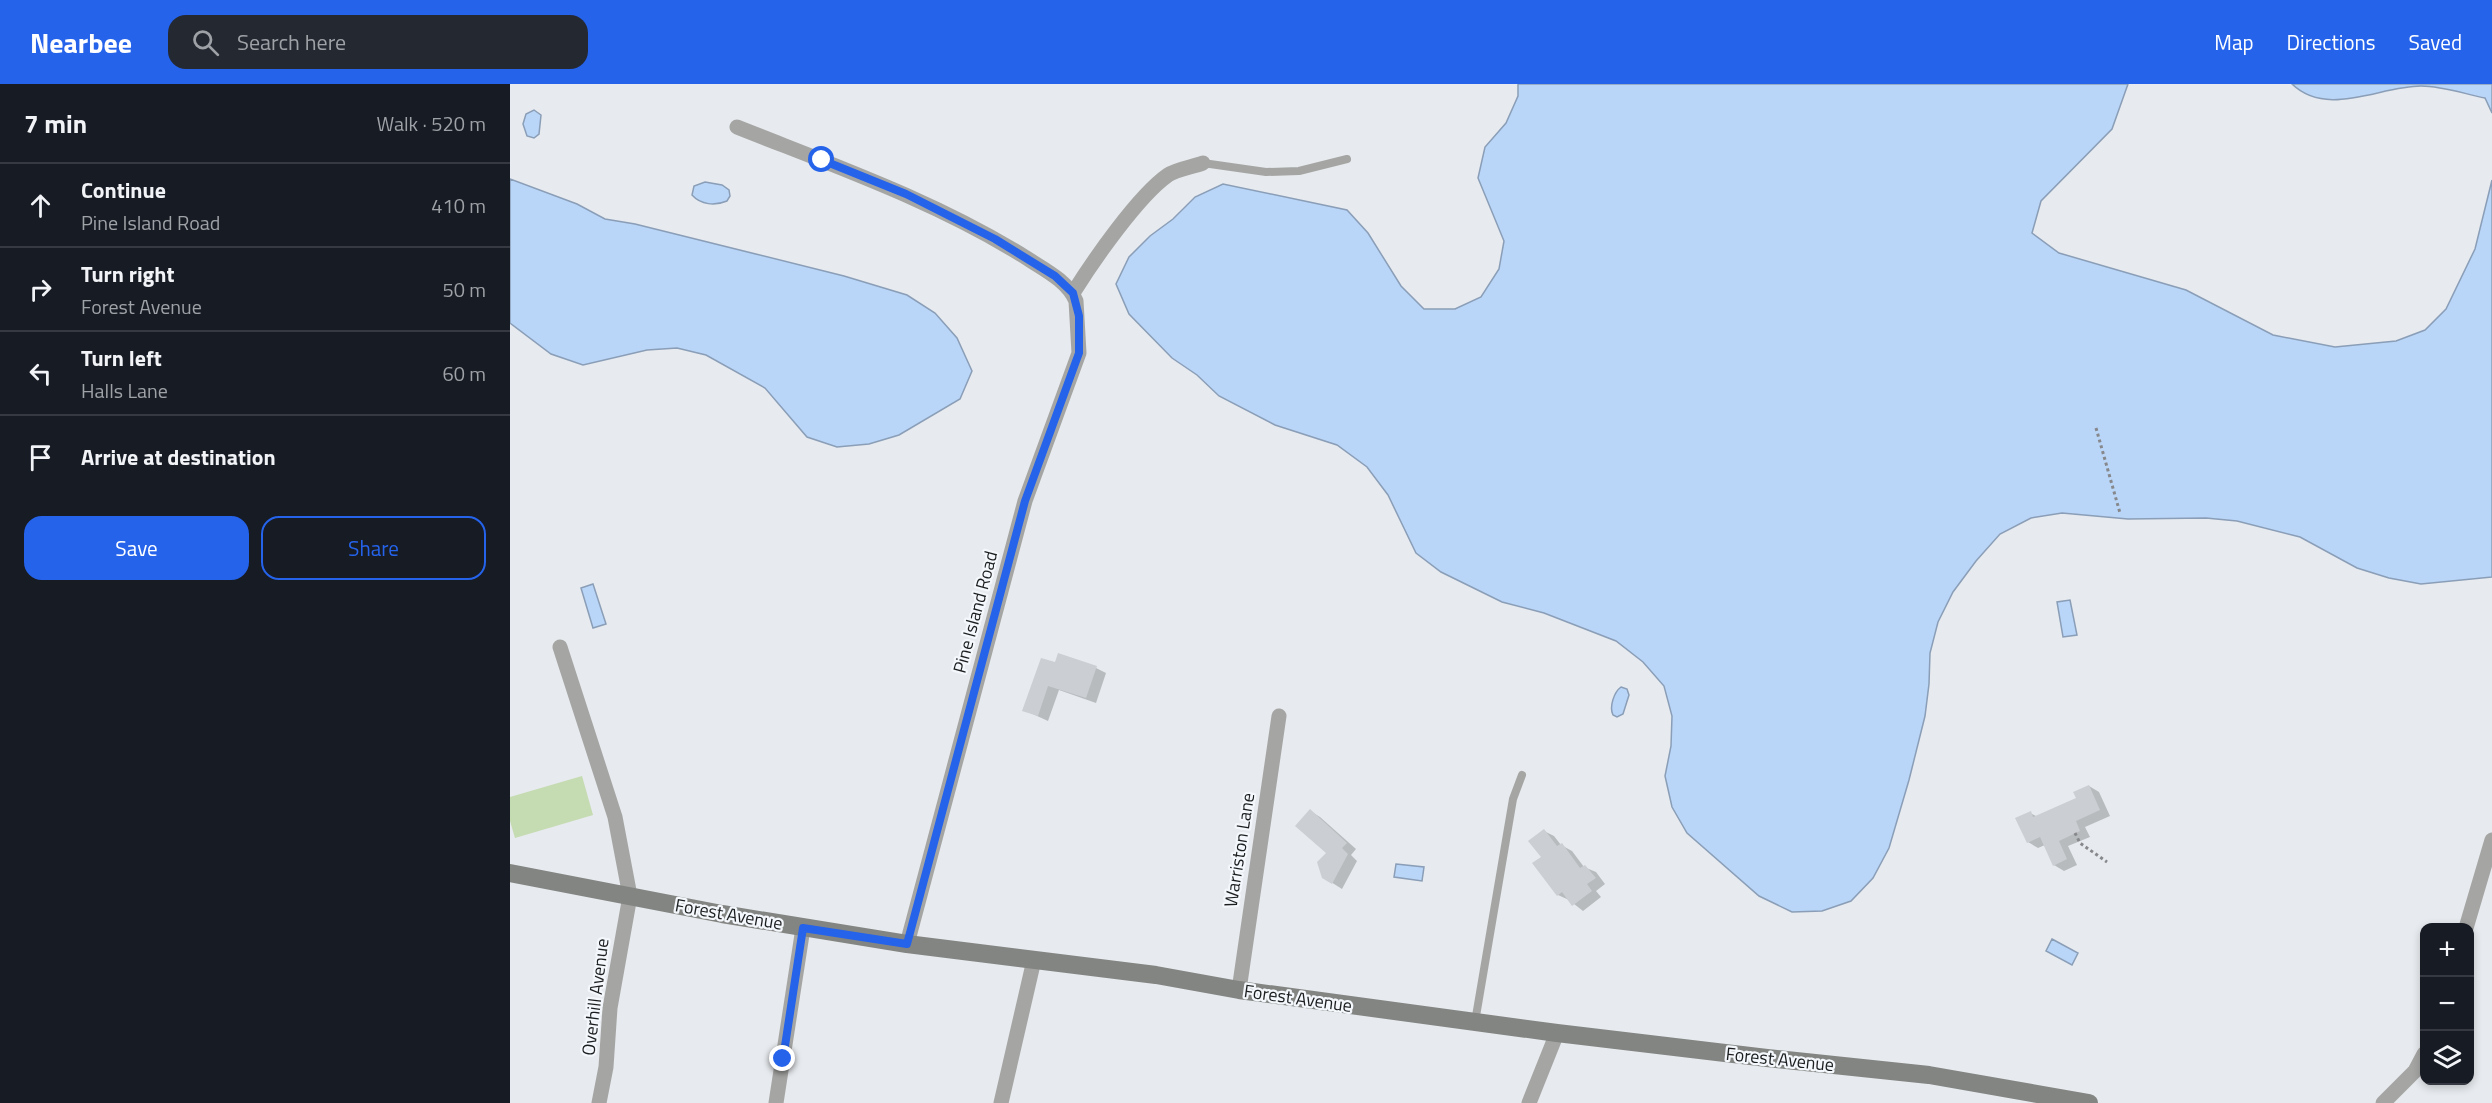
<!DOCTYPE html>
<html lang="en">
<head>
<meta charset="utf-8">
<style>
	:root { --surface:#171b24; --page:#242831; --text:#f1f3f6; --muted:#9ea1a6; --line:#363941; --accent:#2563eb }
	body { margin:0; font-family:"Titillium Web",sans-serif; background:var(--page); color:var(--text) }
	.controls { position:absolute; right:18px; bottom:18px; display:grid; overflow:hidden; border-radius:12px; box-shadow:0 3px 9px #0003 }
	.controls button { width:54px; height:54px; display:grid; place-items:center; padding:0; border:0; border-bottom:2px solid var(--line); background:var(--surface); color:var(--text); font:30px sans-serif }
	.stop { position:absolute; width:18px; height:18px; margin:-14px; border:4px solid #2563eb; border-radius:50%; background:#fff }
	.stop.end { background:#2563eb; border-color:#fff; box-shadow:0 2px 6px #0008 }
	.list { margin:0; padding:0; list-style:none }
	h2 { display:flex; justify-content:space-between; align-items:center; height:78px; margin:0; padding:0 24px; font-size:26px }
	h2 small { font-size:20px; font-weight:400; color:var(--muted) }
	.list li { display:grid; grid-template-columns:39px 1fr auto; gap:18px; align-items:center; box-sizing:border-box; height:84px; padding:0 24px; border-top:2px solid var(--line) }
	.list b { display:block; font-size:22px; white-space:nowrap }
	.list p { margin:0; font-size:20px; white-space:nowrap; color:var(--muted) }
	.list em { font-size:20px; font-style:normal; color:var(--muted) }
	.actions { display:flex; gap:12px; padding:18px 24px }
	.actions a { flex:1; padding:14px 0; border:2px solid var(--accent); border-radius:18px; text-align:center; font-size:21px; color:var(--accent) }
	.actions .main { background:var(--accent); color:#fff }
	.icon { flex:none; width:33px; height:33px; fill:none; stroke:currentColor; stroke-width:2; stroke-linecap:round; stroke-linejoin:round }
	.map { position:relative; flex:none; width:1982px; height:1019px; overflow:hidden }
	header { display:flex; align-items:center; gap:36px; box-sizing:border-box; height:84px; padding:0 30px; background:var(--accent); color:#fff }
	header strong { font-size:28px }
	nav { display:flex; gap:33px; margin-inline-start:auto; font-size:21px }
	.search { width:420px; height:54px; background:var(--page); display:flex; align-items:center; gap:15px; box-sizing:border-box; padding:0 21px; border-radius:18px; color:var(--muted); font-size:22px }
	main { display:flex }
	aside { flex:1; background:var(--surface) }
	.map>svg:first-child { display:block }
	.green { fill:#c5dbb1 }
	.water { fill:#b9d5f8; stroke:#8a9eb7; stroke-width:1.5 }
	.shadow { fill:#0003 }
	.building { fill:#cbced2 }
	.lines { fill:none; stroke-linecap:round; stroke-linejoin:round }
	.path { stroke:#86888b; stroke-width:3; stroke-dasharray:3 3; stroke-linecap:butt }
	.lane { stroke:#a5a6a4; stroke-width:8 }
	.street { stroke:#a5a6a4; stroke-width:15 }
	.secondary { stroke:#838582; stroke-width:18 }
	.route { stroke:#2563eb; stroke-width:8 }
	.labels { text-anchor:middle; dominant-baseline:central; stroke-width:4.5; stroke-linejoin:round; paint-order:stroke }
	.street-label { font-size:18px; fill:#1b1d1e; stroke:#f4f7fb }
</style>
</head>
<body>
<header>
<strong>Nearbee</strong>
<div class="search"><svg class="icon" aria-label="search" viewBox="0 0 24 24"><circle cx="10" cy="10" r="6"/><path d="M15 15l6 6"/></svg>Search here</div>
<nav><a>Map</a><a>Directions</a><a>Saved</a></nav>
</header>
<main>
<aside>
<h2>7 min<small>Walk · 520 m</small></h2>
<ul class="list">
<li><svg class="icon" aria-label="ahead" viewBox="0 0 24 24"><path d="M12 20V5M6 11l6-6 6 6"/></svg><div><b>Continue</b><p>Pine Island Road</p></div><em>410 m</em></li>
<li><svg class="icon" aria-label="right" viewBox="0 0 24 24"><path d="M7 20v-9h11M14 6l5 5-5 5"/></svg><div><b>Turn right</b><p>Forest Avenue</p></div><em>50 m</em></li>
<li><svg class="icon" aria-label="left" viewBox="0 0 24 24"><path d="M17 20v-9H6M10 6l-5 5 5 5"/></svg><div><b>Turn left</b><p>Halls Lane</p></div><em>60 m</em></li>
<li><svg class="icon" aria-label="arrive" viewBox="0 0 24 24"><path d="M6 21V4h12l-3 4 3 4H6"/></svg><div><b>Arrive at destination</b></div></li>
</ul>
<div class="actions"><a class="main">Save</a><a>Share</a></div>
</aside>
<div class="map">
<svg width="1982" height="1019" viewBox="0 0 1982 1019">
	<rect width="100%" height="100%" fill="#e7eaee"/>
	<path class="green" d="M72,692L83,731L5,754L0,737V713Z"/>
	<path class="water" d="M1008,0H1618L1602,45L1531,117L1522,149L1549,169L1676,206L1763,251L1825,263L1886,257L1915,246L1936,225L1965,165L1982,96V493L1911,500L1879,494L1847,484L1790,453L1727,437L1696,434L1618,435L1552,429L1521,434L1490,450L1466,477L1443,508L1428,538L1420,569L1419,600L1415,632L1399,696L1379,764L1363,794L1341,817L1312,827L1282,828L1249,812L1177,749L1162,723L1155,692L1161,662L1162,632L1154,602L1133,578L1106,557L1034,529L992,518L931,488L906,469L878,411L857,383L827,361L765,341L709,312L687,291L662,274L619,230L606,200L619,173L640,152L663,135L685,113L713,100L837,126L858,149L891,202L914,225H945L971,213L989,185L994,157L968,94L975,63L996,39L1008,12Z
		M1782,0H1982V29L1975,14C1955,10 1932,2 1911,2C1870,2 1817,34 1782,0Z
		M24,26L31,31L29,50L24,54L17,52L13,40L16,30Z
		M0,95L67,120L95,135L125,140L334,192L397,211L425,229L447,254L462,287L450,315L389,351L359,360L327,363L297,353L255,304L196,271L167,264L137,266L73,281L41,270L0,239Z
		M195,98L212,101L219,106L220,112L217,117C205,122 191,121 182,111L184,102Z
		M83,500L96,540L83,544L71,504Z
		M1560,516L1567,551L1553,553L1547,518Z
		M1111,603L1117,605L1119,611L1113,630L1107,633L1103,631C1099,623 1104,608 1111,603Z
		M886,780L914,783L912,797L884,793Z
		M1542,855L1568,869L1562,881L1536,867Z"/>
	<path class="shadow" d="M546,580L586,584L596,589L586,619L549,606L538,637L514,626Z
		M1579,702L1589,708L1600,732L1575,743L1580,753L1558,762L1567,781L1554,787L1544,781L1535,761L1528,764L1518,758L1520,729L1528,733L1568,714Z
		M800,727L810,733L846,765L841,771L847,777L832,805L813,793L818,769Z
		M1034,747L1044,752L1051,761L1062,767L1074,783L1086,788L1095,800L1086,807L1091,813L1073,827L1059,816L1048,811L1033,773Z"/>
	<path class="building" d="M548,569L587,582L576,614L538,602L528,632L512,627L531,574L545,578Z
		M1579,701L1590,726L1566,737L1570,747L1549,757L1557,775L1543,782L1530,753L1517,759L1505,734L1521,727L1523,733L1566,714L1563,708Z
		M800,725L837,759L832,764L838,770L822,800L812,794L807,778L816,769L785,742Z
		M1034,745L1047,762L1052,759L1070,784L1075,781L1086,794L1077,800L1082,807L1062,822L1052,808L1047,812L1022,779L1031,773L1018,757Z"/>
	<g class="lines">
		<path class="path" d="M1586,344L1610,429
			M1565,749L1570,759L1597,778"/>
		<path class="lane" d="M693,79L756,88L789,87L837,75
			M965,938L1003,715L1012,691"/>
		<path class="street" d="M227,43C325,82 425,117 515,173C533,185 557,196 566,217L569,269L515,417L397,860
			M563,209C583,177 628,112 658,91C667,85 683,83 693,79
			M50,563L105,733L120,812L100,924L96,983L89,1019
			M1956,844L1982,756
			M729,906L769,632
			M266,1019L293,844
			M491,1019L524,876
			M1019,1019L1047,949
			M1873,1019L1905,987L1914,970"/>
		<path class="secondary" d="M0,789L212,830L397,860L646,891L729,906L1047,949L1257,974L1419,991L1579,1019"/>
	</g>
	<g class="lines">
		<path class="route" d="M273,975L293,844L397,860L515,417L569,269V232L563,209L545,192L485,155L396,110L312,76"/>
	</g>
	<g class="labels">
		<g class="street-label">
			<text transform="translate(465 528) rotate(-75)">Pine Island Road</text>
			<text transform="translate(729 766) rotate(-81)">Warriston Lane</text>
			<text transform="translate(219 830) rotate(10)">Forest Avenue</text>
			<text transform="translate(85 913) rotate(-83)">Overhill Avenue</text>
			<text transform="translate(788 914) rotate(8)">Forest Avenue</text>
			<text transform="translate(1270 975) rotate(6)">Forest Avenue</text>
		</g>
	</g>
</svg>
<div class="controls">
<button>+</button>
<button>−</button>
<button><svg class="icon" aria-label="layers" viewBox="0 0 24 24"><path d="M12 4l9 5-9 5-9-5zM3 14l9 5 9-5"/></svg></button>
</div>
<div class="stop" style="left:312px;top:76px"></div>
<div class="stop end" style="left:273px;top:975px"></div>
</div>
</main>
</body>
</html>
